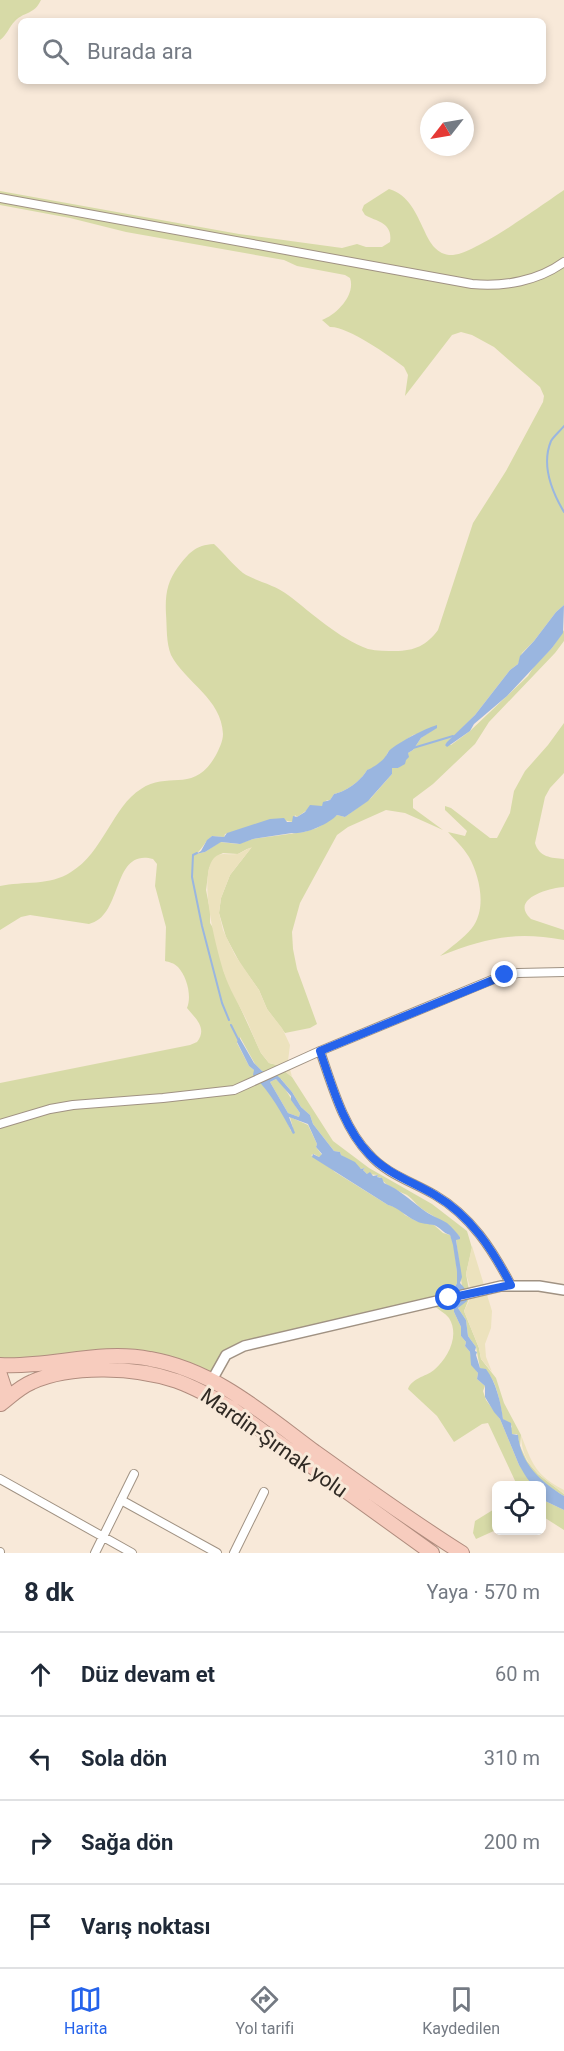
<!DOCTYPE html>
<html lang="tr">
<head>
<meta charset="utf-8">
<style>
	:root { --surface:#fff; --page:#f6f6f7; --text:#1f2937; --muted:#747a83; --line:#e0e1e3; --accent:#2563eb }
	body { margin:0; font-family:Roboto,sans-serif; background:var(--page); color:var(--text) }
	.controls { position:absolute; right:18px; bottom:18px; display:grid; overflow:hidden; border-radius:9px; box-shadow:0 3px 9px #0003 }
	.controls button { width:54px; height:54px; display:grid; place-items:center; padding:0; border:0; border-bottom:2px solid var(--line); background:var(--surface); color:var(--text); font:30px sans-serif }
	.compass { position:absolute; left:420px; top:102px; width:54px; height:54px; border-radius:50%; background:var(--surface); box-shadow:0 3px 9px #0003; rotate:239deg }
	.stop { position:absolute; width:18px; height:18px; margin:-14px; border:4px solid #2563eb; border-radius:50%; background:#fff }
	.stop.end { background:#2563eb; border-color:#fff; box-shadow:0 2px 6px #0008 }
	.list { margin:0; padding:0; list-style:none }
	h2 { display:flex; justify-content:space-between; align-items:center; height:78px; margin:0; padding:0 24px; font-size:26px }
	h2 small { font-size:20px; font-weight:400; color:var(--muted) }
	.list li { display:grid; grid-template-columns:39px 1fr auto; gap:18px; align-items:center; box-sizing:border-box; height:84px; padding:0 24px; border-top:2px solid var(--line) }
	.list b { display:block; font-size:22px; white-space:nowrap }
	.list em { font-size:20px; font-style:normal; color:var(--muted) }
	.icon { flex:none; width:33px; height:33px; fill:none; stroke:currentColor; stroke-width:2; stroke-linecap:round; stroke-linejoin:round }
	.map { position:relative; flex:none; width:564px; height:1553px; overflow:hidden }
	.search { position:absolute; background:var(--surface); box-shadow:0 3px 9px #0003; left:18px; right:18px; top:18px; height:66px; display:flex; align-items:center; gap:15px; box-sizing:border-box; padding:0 21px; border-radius:9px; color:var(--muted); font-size:22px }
	.sheet { height:414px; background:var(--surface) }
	nav { display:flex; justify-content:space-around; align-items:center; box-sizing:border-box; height:84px; border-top:2px solid var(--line); background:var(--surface); font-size:16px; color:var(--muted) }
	nav a { display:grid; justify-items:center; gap:3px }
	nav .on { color:var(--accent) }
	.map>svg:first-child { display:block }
	.green { fill:#d7daa7; fill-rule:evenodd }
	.sand { fill:#ece2bd }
	.water { fill:#9ab6e0; fill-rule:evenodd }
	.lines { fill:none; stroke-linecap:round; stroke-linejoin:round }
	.stream { stroke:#9ab6e0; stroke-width:2 }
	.minor-casing { stroke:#a09283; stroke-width:10 }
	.tertiary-casing { stroke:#a09283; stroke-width:12 }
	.trunk-casing { stroke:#b08c7e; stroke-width:16 }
	.minor { stroke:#fff; stroke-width:8 }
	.tertiary { stroke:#fff; stroke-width:9 }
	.trunk { stroke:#f7ccbe; stroke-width:14 }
	.route { stroke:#2563eb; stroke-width:8 }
	.labels { text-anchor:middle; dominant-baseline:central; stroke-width:6; stroke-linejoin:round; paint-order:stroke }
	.street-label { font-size:21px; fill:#302a24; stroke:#f8e9d9 }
</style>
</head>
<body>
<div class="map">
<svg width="564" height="1553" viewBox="0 0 564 1553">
	<rect width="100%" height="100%" fill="#f8e9d9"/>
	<path class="green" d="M0,0H41C34,15 25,11 15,21C9,27 7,35 0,40Z
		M389,189C409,195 416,213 424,230C429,241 435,253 449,255C470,258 543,204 564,190V605L556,612L534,641L522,653L518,664L510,670L475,715L445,745H451L470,731L528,676L535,665L552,648L564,630V641L555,653L489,722L475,744L433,784L413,799V808L443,830L405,813L386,810L348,827L337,835L300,903L292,932L293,949L297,969L317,1024L310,1028L285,1033L267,1009L259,990L241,965L226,937L219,913L221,898L230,875L251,848L247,849L238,854L223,853L219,855L209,868L206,890L210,910V923L215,931L224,972L261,1053L269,1063L277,1065L292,1077L333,1141L369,1168L432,1204L467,1231L472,1248L466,1274L470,1296L464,1311L479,1348L481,1359L496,1378L504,1403L521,1435L520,1446L527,1461L538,1474L564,1494V1496C549,1487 530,1474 522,1457C519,1450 520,1441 517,1434H512L510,1431L512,1426L503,1419C500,1402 496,1373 480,1368L476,1347L468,1336L466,1320L458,1308L464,1302L456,1239H459L460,1237C446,1222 441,1221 425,1211C418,1207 414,1200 407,1195C399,1191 386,1187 380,1177H377L378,1175L367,1174L363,1170L365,1168L361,1169L341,1155L340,1152L334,1151L313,1124L310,1115L301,1107L292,1092L281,1079L262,1071L255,1064L240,1037L237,1043L249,1066L254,1070V1075C270,1092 283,1110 291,1131L293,1128L290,1117L308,1125L317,1144L316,1147L322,1155L319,1157L314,1154L311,1155C316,1158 334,1170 335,1172L388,1205L399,1208L405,1215L416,1221L434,1225L443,1233L450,1235L454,1245L457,1272V1283L453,1291L454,1312L461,1327V1336L466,1342L465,1346L470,1352L473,1366L478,1373L477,1379L485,1386L483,1391L486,1400L500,1419L519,1465L534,1485H517L488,1423L482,1424L454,1442L437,1416L408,1389C412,1378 425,1377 434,1370C448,1358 460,1336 449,1318C445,1313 439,1310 434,1306L231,1351L215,1374L198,1367L114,1350H89L32,1360H0V1083L190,1045L197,1042C208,1028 195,1018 187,1008C192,996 187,977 178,967C174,963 169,962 165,961L166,927L155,886L157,864L153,859C111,848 124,916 89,924L30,915L21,917L0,930V886C23,881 50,886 71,872C103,853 113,806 141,789C169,770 194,795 216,755C219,749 223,741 223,734C222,699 185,682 171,655C166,643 167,627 166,614C165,595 167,582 178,567C189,553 195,545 214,544C224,553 233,565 243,573C257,582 274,584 288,595C313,614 338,638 368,649C377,651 387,651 395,651C415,651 427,645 438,630L473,523L506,471L543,402L544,396L540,387L494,347L472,335L461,332L452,335L405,396L408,375L404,367C390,356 347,326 330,327L322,320C336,315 356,295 350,278L345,275L297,266L284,260L126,232L70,218L0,205V191L239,234L342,248L357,244L366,247H382L390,242C393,223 378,222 365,215L362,210L364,205ZM431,731L421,738L413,750L408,753L406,759L398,768H392V774L371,798L345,817L337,815L317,828L304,832L253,839L238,844L220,842L205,852L196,854C204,847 204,842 212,836L224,837L225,834L277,819L293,822L295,815L297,817L313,806H322L327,800H330L334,794C345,792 361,781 367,770L372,769L385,759L388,752L413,735Z
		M564,723V773L550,788L545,797L535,843C539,857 551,858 564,859V887C549,888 509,899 531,919L564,930V940C514,931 486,938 440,956C451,947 463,939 472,928C487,909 480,877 469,857C463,847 455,840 448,832L465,836L467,831L445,810V806L451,808L490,838H497L510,813L514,791L525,771L548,745Z
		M276,1079C287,1088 292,1102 300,1113L299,1117L288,1113L270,1082Z
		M542,1490L545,1491L543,1500L564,1510V1530L542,1516Z
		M496,1508V1530L476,1539L473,1533L475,1521Z"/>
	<path class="sand" d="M252,847L230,875L221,898L219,913L223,930L235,955L259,990L267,1009L282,1028L290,1045L288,1061L292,1077L277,1065L269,1063L261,1053C256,1043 252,1033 248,1023C240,1006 230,991 224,973C217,951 197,877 214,858C221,850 231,857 240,853C244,851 247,849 252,847Z
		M472,1246L492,1311L491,1328L485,1344L486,1357L492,1372L481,1359L479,1348L464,1311L470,1299V1287L466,1274Z
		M521,1435C532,1463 535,1475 564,1490V1494C541,1476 522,1467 521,1435Z"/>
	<path class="water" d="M564,605L563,633L552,648L507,696L474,724L470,731L447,747L445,745L447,742L475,715L510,670L518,664L520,656L534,641L556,612Z
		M437,725V728L421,738L413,750L408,753L409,757L406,760L405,764L398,768H392V774L368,801L345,817L337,815C329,824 304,835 292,833L253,839L240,844L221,842L205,852L196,854L201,851L207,840L212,836L224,837L227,833L270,819L284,818L287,822H292L293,816L297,817L305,812L310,805L322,806L323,802L330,800L334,794C345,792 361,781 367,770C371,769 383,761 385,757C387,755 388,751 391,749C403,740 422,730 437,725Z
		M239,1037L254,1063L262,1071L275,1074L280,1078L292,1092L301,1107L310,1115L313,1124L334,1151L340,1152L341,1155L355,1162L361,1169L365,1168L363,1170L367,1174L370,1172L373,1176L378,1175L377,1177L382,1178L384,1183C400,1190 409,1199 422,1209C429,1215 439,1218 447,1223C452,1227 456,1232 460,1237V1239L456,1240L462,1277L460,1283C466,1289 467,1292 467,1301L458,1308L466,1320L468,1336L476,1347L475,1351L477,1352L476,1355L480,1368L486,1369C496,1382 501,1403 503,1419L511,1423L512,1434L518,1435C521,1464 540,1481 564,1496V1510L543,1500L545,1492L542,1490V1486L534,1485C528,1482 523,1471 519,1465L500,1419L494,1412L485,1397V1386L477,1379L478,1373L471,1365L470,1352L465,1346L466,1342L461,1336V1327L454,1312L453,1291L457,1283V1272L453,1245L450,1235C443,1233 440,1227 434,1225C429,1224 421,1224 416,1221C405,1216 399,1208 388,1205L312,1157L313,1154L319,1157L322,1154L316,1147L317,1144L308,1124L289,1117L295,1133L293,1134C281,1112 271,1093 253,1075L254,1070L249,1066L237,1042ZM276,1079L291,1096V1100L300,1113L299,1117L288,1113L270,1082Z"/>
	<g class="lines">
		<path class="stream" d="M564,426C560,431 554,436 551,441C541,465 552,492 564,512
			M413,748L453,736
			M197,853L193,855L192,877L202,926L222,1003L229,1020
			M231,1025L239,1041"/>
		<defs>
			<path id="minor" d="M0,198L472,284C504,287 538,281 564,262
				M320,1051C332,1085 343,1127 369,1154C386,1174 413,1182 435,1195C471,1216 492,1249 511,1285
				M0,1124L50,1109L73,1105L163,1098L234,1090L320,1051L494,979L518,973L564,972
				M0,1479L132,1553
				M121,1500L217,1553
				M0,1552V1553
				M95,1553L134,1474
				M234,1553L264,1492"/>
			<path id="tertiary" d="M212,1380L226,1355L244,1346L501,1286H539L564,1290"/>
			<path id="trunk" d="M0,1365C50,1368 99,1349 150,1359C214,1370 264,1414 315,1452C363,1486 411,1521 462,1553
				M0,1375L5,1390L1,1404
				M2,1403C12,1395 20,1387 32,1382C72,1364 136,1367 177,1381C196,1388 214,1398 231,1408L432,1553"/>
		</defs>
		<use href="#minor" class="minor-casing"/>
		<use href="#tertiary" class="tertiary-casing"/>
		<use href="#trunk" class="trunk-casing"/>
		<use href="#minor" class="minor"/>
		<use href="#tertiary" class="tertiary"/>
		<use href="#trunk" class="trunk"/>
	</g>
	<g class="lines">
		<path class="route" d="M449,1298L511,1285C492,1249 471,1216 435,1195C413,1182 386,1173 369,1154C343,1127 332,1085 320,1051L505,975"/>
	</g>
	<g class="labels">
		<g class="street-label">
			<text transform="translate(274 1443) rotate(35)">Mardin-Şırnak yolu</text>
		</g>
	</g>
</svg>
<div class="controls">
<button><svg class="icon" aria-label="locate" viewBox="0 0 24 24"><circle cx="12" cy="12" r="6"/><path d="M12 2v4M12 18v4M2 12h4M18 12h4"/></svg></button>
</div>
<svg class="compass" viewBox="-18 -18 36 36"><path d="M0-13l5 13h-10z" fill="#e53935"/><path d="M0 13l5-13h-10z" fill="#747a83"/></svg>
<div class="stop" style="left:449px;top:1298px"></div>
<div class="stop end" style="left:505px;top:975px"></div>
<div class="search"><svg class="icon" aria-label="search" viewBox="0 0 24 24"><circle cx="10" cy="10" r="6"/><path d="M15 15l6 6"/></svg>Burada ara</div>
</div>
<section class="sheet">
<h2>8 dk<small>Yaya · 570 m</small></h2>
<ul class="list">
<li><svg class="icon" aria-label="ahead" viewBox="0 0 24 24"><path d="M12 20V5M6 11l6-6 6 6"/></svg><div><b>Düz devam et</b></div><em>60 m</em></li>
<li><svg class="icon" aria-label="left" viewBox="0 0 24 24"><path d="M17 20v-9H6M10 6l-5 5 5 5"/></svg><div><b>Sola dön</b></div><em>310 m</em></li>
<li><svg class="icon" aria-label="right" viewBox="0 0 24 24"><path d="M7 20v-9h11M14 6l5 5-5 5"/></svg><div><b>Sağa dön</b></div><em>200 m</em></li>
<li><svg class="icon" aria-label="arrive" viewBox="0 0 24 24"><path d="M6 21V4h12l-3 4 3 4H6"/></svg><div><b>Varış noktası</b></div></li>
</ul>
</section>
<nav>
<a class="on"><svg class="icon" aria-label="map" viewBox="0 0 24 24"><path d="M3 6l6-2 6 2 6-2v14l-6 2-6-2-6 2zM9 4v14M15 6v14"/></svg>Harita</a>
<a><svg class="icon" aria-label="directions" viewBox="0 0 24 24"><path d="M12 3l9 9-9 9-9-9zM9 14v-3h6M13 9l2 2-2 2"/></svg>Yol tarifi</a>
<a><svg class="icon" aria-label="saved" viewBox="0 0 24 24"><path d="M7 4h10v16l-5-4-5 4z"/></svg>Kaydedilen</a>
</nav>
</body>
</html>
